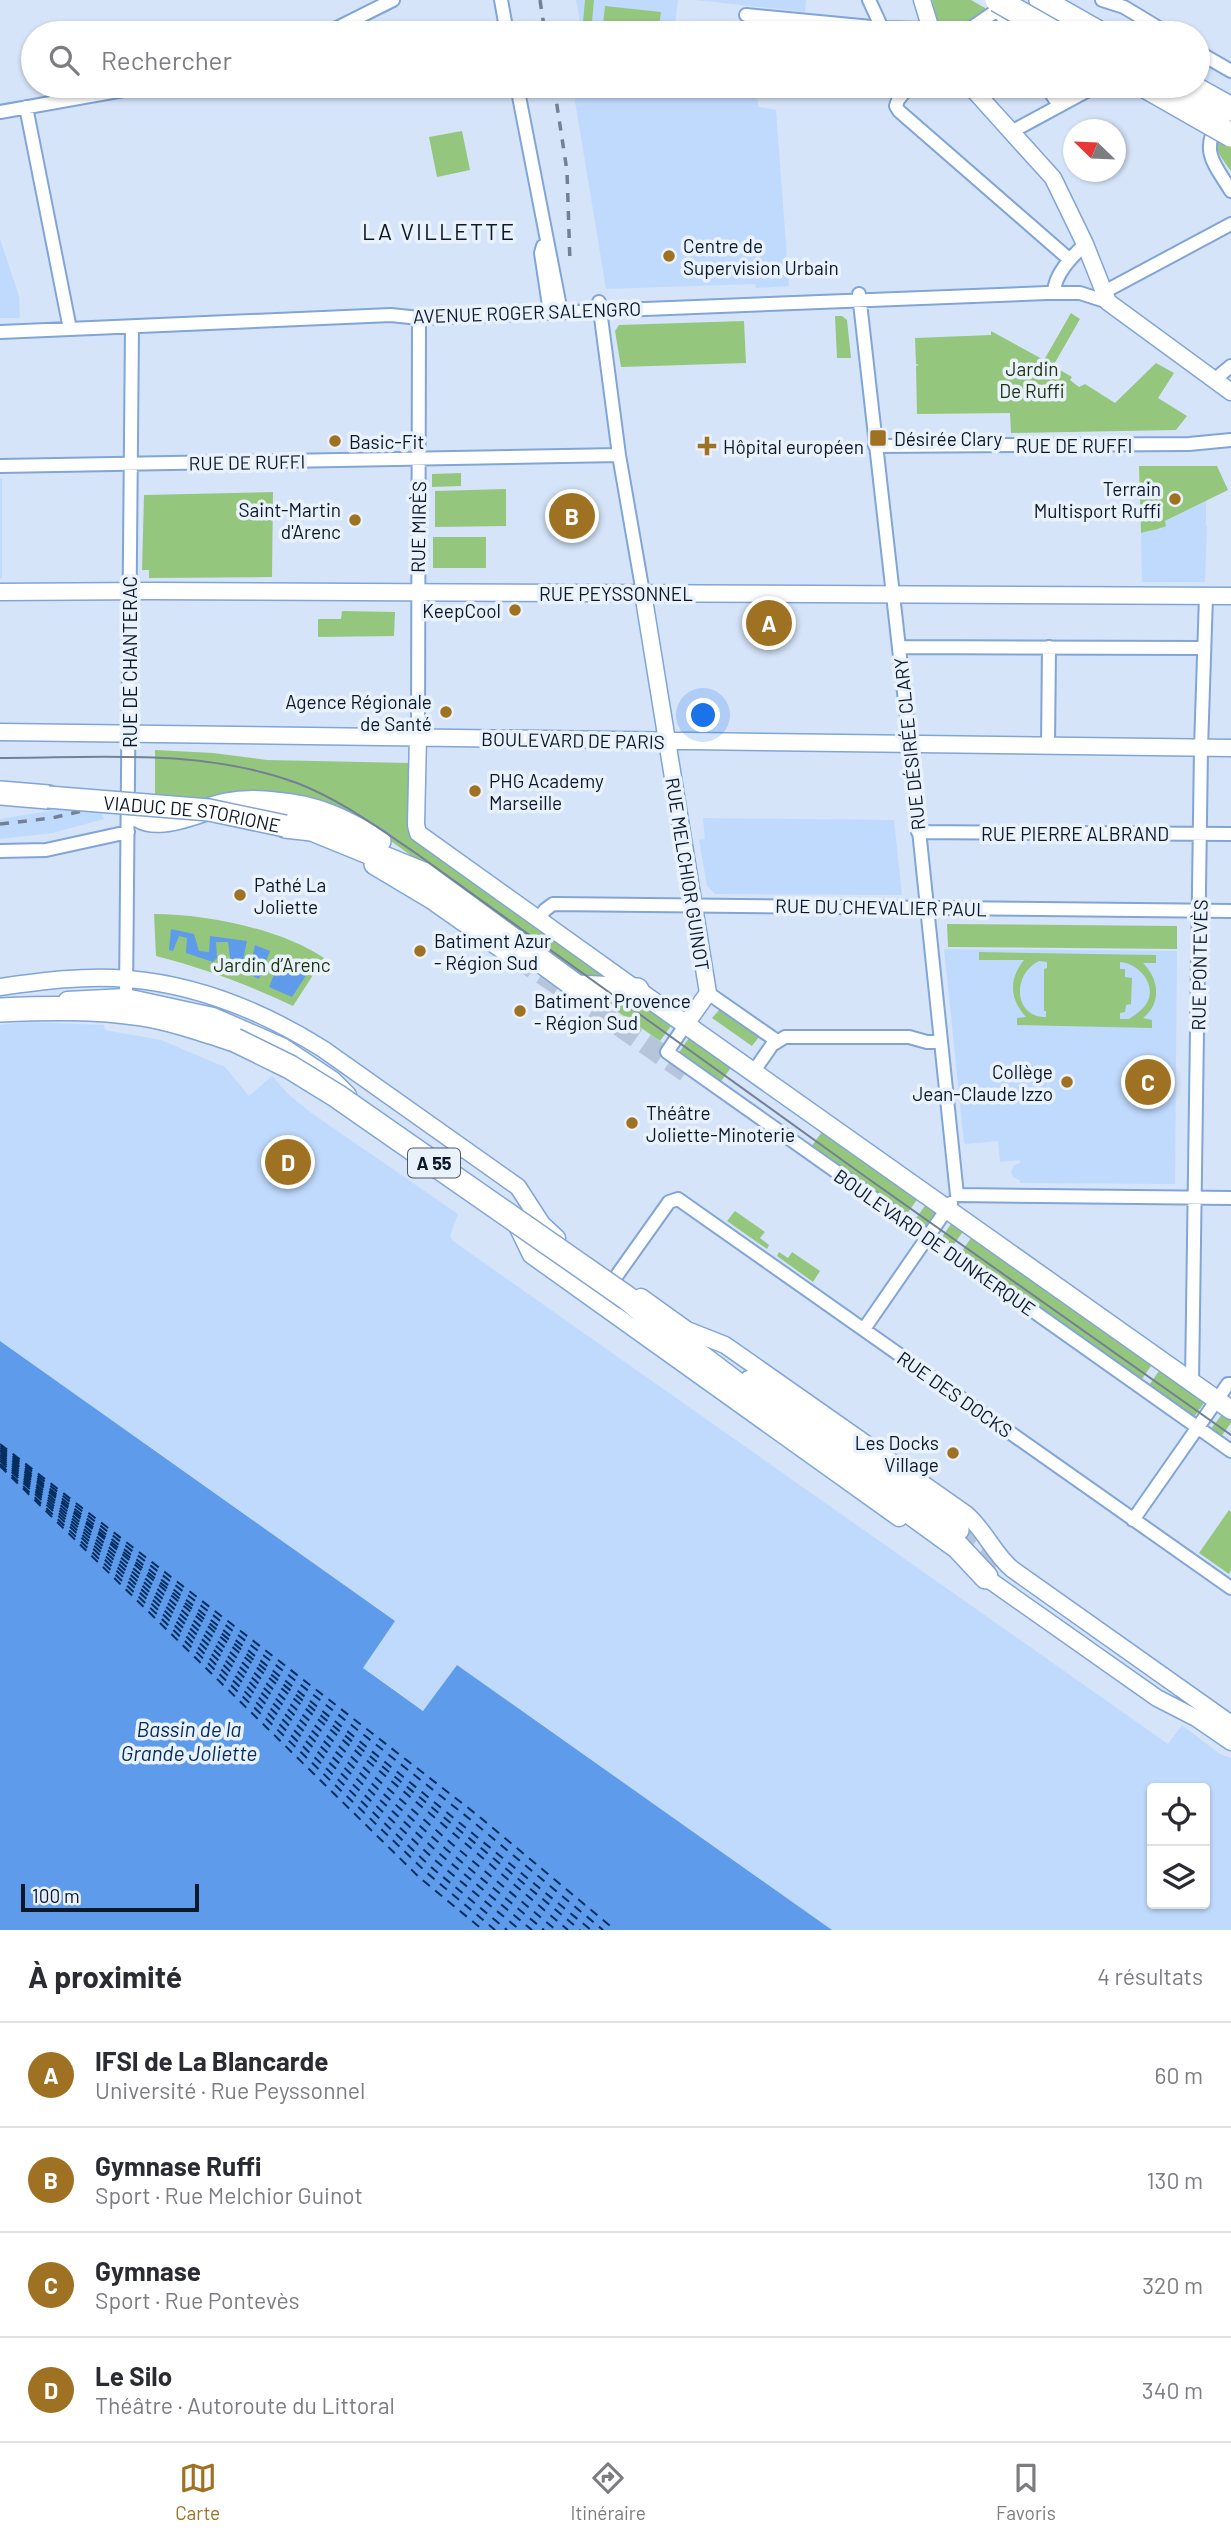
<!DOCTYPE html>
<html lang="fr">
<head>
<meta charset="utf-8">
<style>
	:root { --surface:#fff; --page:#f7f7f7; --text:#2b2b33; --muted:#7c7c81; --line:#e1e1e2; --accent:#9f7122 }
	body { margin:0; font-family:Barlow,sans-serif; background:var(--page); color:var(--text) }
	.controls { position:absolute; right:21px; bottom:21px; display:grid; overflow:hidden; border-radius:7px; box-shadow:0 2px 5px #0004 }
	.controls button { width:63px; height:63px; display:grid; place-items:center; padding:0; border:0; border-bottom:2px solid var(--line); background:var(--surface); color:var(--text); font:35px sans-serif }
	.compass { position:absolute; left:1063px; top:119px; width:63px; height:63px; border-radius:50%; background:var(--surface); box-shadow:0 2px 5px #0004; rotate:293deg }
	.scale { position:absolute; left:21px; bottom:18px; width:178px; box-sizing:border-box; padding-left:7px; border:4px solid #0a182a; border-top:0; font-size:19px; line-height:24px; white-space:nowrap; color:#0a182a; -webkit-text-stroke:5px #e9f1fb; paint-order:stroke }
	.you { position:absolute; left:704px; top:716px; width:24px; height:24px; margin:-18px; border:5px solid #fff; border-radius:50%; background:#1a73e8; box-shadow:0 0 0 10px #1a73e833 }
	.badge { display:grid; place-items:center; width:46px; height:46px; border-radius:50%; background:var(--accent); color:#fff; font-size:23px; font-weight:700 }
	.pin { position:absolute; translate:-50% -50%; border:4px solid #fff; box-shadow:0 2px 7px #0006 }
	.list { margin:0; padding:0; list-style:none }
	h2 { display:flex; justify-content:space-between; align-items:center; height:91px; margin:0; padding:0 28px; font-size:30px }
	h2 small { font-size:23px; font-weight:400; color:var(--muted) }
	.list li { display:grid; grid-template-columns:46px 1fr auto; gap:21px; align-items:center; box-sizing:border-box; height:105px; padding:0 28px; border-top:2px solid var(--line) }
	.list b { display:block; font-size:26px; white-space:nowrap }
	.list p { margin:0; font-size:23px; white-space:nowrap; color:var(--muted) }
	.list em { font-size:23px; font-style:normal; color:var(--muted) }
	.icon { flex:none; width:38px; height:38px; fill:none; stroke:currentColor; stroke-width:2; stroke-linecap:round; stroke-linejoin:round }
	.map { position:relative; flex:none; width:1231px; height:1930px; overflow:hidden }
	.search { position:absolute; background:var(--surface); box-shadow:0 2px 5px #0004; left:21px; right:21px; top:21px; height:77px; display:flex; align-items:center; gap:18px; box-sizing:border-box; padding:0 24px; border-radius:38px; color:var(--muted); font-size:26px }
	.sheet { height:511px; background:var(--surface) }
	nav { display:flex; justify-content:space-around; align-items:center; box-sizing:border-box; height:98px; border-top:2px solid var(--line); background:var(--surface); font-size:19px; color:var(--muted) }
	nav a { display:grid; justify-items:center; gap:4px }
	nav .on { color:var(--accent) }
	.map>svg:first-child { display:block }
	.built { fill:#c0dafd; fill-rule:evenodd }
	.green { fill:#95c67e; fill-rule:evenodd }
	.water { fill:#5f9beb }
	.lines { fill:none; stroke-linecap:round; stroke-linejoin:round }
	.ferry { stroke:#052e60; stroke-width:2; stroke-dasharray:9 7; stroke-linecap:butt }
	.trunk-tunnel { stroke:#b7c5da; stroke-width:21; stroke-dasharray:21 10; stroke-linecap:butt }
	.minor-casing { stroke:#80a5d6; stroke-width:16 }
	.tertiary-casing { stroke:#80a5d6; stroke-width:19 }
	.secondary-casing { stroke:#80a5d6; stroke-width:21 }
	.trunk-casing { stroke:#80a5d6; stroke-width:24 }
	.motorway-casing { stroke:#80a5d6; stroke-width:26 }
	.minor { stroke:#fff; stroke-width:12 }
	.tertiary { stroke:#fff; stroke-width:16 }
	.secondary { stroke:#fff; stroke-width:18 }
	.trunk { stroke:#fff; stroke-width:21 }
	.motorway { stroke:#fff; stroke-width:23 }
	.tram { stroke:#728194; stroke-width:2 }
	.rail { stroke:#728194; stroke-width:3.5; stroke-dasharray:9 9; stroke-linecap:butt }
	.trunk-bridge-casing { stroke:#80a5d6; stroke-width:24; stroke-linecap:butt }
	.motorway-bridge-casing { stroke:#80a5d6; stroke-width:26; stroke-linecap:butt }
	.trunk-bridge { stroke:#fff; stroke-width:21 }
	.motorway-bridge { stroke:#fff; stroke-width:23 }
	.poi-dot { fill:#9f7122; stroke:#e9f1fb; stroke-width:2.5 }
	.labels { text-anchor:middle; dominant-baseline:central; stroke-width:7; stroke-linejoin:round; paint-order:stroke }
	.shield { fill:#e9f1fb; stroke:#4d5969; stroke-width:2 }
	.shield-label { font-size:18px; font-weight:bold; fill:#0a182a }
	.poi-label { font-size:19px; fill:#0a182a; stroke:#e9f1fb; text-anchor:start }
	.street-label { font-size:19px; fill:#0a182a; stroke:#e9f1fb }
	.park-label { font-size:19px; fill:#1a320e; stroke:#e9f1fb }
	.water-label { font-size:21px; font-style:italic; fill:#052e60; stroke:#e9f1fb }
	.quarter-label { font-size:23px; letter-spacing:2px; fill:#0a182a; stroke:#e9f1fb }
</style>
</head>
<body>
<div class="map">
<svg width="1231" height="1930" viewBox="0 0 1231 1930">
	<rect width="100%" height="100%" fill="#d5e4f9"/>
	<path class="built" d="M576,0H678L674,33H582Z
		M696,0H806L805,12Z
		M581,86H754L759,107L776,110L789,286L756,288L755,284L606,289L575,101Z
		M0,239L19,296L20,318H0Z
		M0,479H2V578H0Z
		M1206,501V525L1207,526L1205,582H1142L1141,533L1150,529H1161L1164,522Z
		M97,803L104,819L52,833L0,839V819Z
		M703,818L894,820L902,895L715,894L707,886L699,840L705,839Z
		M944,949L1177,951L1175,1184L1020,1183V1180L1013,1177L1011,1172L1014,1165L1020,1163V1160L1000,1162L998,1141L966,1144L964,1143Z
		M26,1022L104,1025L105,1030L161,1040L225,1067L249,1096L272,1076L288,1094L310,1112L458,1214L450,1236L453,1241L1168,1744L1182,1725L1220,1754L1231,1758V1930H832L457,1665L424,1711L363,1668L395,1621L0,1341V1025ZM1152,1788H1205V1904H1152Z"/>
	<path class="green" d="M585,0H594L591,33H582Z
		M932,0H971L985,8V13L950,32L939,26Z
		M605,6L661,12L658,33H602Z
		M1231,115V171C1211,144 1212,143 1231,115Z
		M462,131L470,170L437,177L429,137Z
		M1071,313L1080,319L1053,366L1072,377L1070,380L1079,387L1085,384L1115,403L1156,363L1174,373L1158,398L1187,416L1176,430L1011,433L1010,413L917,414L916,366L919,365L916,364L915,338L991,335V331L1044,360Z
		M835,316H842L847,320L851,358H837Z
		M744,321L746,363L621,367L615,331L619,325Z
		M1139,466H1217L1228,490L1165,521L1166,526C1158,530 1150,530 1141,533Z
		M461,473V486L432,487V474Z
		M506,489V526L435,527V491Z
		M273,492L272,577L149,578V570H142L144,495Z
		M433,537H486V568H433Z
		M342,611L395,612L394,636L318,637V619H341Z
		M155,750L213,753L267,760L410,763L411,829L617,981L588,983L366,823L311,800L292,794L264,791L238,792L211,797L188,806L155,810Z
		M154,914C206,914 281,929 324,958L293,1006C248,985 204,968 156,956Z
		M947,924L1177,926V949L948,947Z
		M979,952L1156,955V963H1143C1159,979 1162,1003 1143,1018L1152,1020V1028L1017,1025V1018L1026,1017C1009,999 1009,978 1024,960H979ZM1039,961L1047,962V968L1044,969V1011H1046V1017C1013,1017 1012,974 1039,961ZM1120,962C1137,963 1154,981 1149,998C1146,1008 1136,1014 1129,1019H1120V1013L1125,1012L1126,1005L1131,1004L1132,978L1125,977V969H1120Z
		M627,994L674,1022L660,1041L595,996Z
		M720,1009L759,1037L752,1046L712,1018Z
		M691,1035L733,1065L719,1084L678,1054Z
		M824,1129L919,1197L906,1215L811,1147Z
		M927,1203L937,1210L924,1228L914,1221Z
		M735,1211L765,1232L760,1238L769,1245L767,1249L727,1221Z
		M953,1221L965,1229L951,1248L940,1240Z
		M973,1235L1153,1363L1140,1382L960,1254Z
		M779,1252L788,1258L792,1252L820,1271L813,1282L777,1256Z
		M1161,1368L1206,1400L1192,1420L1147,1388Z
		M1223,1413L1231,1418V1423L1220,1438L1210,1430Z
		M1229,1510L1231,1512V1570L1229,1574L1199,1553Z"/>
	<path class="water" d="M171,929L194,934L199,951L209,952L210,936L247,941L242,965L250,967L255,945L270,951L259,979L227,964L230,957L228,942H216L217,958L213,962L186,953L187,938L179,936L173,951L169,950Z
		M282,954L311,968L292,997L269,987Z
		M0,1341L395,1621L363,1668L423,1711L457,1665L832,1930H0Z"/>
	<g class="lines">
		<path class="ferry" d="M0,1444L476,1814L615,1930
			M0,1446L471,1820L603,1930
			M0,1448L591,1930
			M0,1450L580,1930
			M0,1451L568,1930
			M0,1453L452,1844L556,1930
			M0,1455L447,1850L544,1930
			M0,1457L441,1855L532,1930
			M0,1459L436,1861L520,1930
			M0,1461L431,1867L507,1930
			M0,1464L426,1872L495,1930
			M0,1466L420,1878L483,1930"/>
		<path class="trunk-tunnel" d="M516,957L597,1010L686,1072
			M958,1530L1005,1563"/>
		<defs>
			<path id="minor" d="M501,0L507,33
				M869,0L882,28
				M1102,0L1124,7L1167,33
				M998,10L1013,33
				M746,15L882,28L930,29
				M327,33L393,0
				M964,33L1006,4
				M1198,52L1231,71
				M517,86L561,312
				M909,86L898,100L896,106L899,111L1069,259
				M1046,86L1059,105
				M26,107L70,329
				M0,112L146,86
				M1218,123C1200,151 1215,165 1231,191
				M1011,132L1096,86
				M543,246L541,253L550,312
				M1054,292C1055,273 1072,257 1085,244
				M1104,292L1231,224
				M859,294L912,763L957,1195
				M599,302L619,455L643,593
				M0,332L391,315L419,318L1047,293H1080L1108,302
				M1214,380L1231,366
				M875,446L1189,444L1231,440
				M0,466L619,455
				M899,647L1204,648
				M418,736L419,318
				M1048,746L1049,647
				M918,832L1231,834
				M0,851L46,850L128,832
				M538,919L545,910L553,904L1231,911
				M708,993L777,1041
				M126,997L132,327
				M686,1024L667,1052L1231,1451
				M754,1071L772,1045L785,1037H909L927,1042H940
				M957,1195L1231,1198
				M598,1302L669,1202L678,1199L1231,1588
				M864,1329L951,1203
				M1192,1383L1201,748L1206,596
				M1133,1520L1228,1384H1231"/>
			<path id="tertiary" d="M922,0L932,33
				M970,86L1053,178L1085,244L1108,302L1231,392
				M0,592L151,591L1231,596
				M643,593L708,993L686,1024
				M0,732L1231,748
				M418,736L416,825L418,833L636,989
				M0,987C41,981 87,975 128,979C199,985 264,1012 323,1049L518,1187L542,1224L557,1238
				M67,1000L126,997L213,1016L282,1046L333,1080L348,1095
				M515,1222L531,1255L899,1518
				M641,1297L687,1330L725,1345L966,1514C985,1530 993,1553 1012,1569L1231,1724
				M978,1572L1157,1698L1196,1718L1231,1742"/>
			<path id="secondary" d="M637,990L1231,1410"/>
			<path id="trunk" d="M128,803C144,841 200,809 226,804C242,801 259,801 275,803C317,806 344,820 380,841
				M375,864L432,898L516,957
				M750,1381L958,1530"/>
			<path id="motorway" d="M1041,0L1099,33
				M0,793L48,797
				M285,826L312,829L423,874L577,987L637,990
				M0,1010C47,1008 94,1007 141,1014C173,1019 204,1030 235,1040
				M627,1298L660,1326L812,1441L958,1547L986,1577"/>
		</defs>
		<use href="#minor" class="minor-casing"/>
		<use href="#tertiary" class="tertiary-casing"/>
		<use href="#secondary" class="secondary-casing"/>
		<use href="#trunk" class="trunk-casing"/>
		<use href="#motorway" class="motorway-casing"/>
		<use href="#minor" class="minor"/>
		<use href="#tertiary" class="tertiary"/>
		<use href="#secondary" class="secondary"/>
		<use href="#trunk" class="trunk"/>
		<use href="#motorway" class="motorway"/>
		<path class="tram" d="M0,758C98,758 203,748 297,783C341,800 378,828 417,854L863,1175L1231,1435"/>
		<path class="rail" d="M540,0L545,33
			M554,86L567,171L570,263
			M0,824L52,818L99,807"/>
		<defs>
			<g id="trunk-bridge">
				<path id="s1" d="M48,797L209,810L285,826"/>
			</g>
			<path id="motorway-bridge" d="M997,0L1055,33
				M1145,86L1231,135
				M1190,86L1231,109
				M235,1040L290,1067L337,1096L627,1298"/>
		</defs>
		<use href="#trunk-bridge" class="trunk-bridge-casing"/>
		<use href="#motorway-bridge" class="motorway-bridge-casing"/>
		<use href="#trunk-bridge" class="trunk-bridge"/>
		<use href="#motorway-bridge" class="motorway-bridge"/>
	</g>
	<g class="poi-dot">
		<circle cx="669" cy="256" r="7"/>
		<rect x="869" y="429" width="18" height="18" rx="3.5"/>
		<circle cx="335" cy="441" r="7"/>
		<path d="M703.5 435.5h7v7h7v7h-7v7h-7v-7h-7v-7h7z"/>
		<circle cx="1175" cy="499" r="7"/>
		<circle cx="355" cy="520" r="7"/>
		<circle cx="515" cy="610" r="7"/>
		<circle cx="446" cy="712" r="7"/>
		<circle cx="475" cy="791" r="7"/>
		<circle cx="240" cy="895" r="7"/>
		<circle cx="420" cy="951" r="7"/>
		<circle cx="520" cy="1011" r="7"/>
		<circle cx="1067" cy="1082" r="7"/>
		<circle cx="632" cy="1123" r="7"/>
		<circle cx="953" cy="1453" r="7"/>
	</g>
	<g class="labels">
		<rect class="shield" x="408" y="1148.5" width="52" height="29" rx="5"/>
		<g class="shield-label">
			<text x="434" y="1163">A 55</text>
		</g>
		<g class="poi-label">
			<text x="683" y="245">Centre de<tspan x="683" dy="22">Supervision Urbain</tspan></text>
			<text x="894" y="438">Désirée Clary</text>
			<text x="349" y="441">Basic-Fit</text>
			<text x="723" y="446">Hôpital européen</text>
			<text x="1161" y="488" text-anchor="end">Terrain<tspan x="1161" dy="22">Multisport Ruffi</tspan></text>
			<text x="341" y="509" text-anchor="end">Saint-Martin<tspan x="341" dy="22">d'Arenc</tspan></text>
			<text x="501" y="610" text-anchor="end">KeepCool</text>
			<text x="432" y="701" text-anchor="end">Agence Régionale<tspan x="432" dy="22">de Santé</tspan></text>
			<text x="489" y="780">PHG Academy<tspan x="489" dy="22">Marseille</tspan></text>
			<text x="254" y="884">Pathé La<tspan x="254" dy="22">Joliette</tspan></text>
			<text x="434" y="940">Batiment Azur<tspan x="434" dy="22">- Région Sud</tspan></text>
			<text x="534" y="1000">Batiment Provence<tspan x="534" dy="22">- Région Sud</tspan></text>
			<text x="1053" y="1071" text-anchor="end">Collège<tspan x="1053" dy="22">Jean-Claude Izzo</tspan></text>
			<text x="646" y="1112">Théâtre<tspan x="646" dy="22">Joliette-Minoterie</tspan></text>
			<text x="939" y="1442" text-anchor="end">Les Docks<tspan x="939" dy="22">Village</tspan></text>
		</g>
		<g class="street-label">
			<text transform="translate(527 312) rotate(-2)">AVENUE ROGER SALENGRO</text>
			<text x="1074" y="445">RUE DE RUFFI</text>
			<text transform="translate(247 462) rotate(-1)">RUE DE RUFFI</text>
			<text transform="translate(418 527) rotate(-89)">RUE MIRÈS</text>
			<text x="616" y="593">RUE PEYSSONNEL</text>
			<text transform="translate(129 662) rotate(-90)">RUE DE CHANTERAC</text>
			<text transform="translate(573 740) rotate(1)">BOULEVARD DE PARIS</text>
			<text transform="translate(909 744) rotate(-96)">RUE DÉSIRÉE CLARY</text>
			<text stroke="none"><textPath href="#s1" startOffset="145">VIADUC DE STORIONE</textPath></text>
			<text x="1075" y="833">RUE PIERRE ALBRAND</text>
			<text transform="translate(688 874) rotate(81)">RUE MELCHIOR GUINOT</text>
			<text transform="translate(881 907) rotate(1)">RUE DU CHEVALIER PAUL</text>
			<text transform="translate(1199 965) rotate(-89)">RUE PONTEVÈS</text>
			<text transform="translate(935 1242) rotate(35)">BOULEVARD DE DUNKERQUE</text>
			<text transform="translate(955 1394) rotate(35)">RUE DES DOCKS</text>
		</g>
		<g class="park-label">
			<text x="1032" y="368">Jardin<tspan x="1032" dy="22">De Ruffi</tspan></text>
			<text x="272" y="964">Jardin d’Arenc</text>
		</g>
		<g class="water-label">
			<text x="189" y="1728">Bassin de la<tspan x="189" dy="24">Grande Joliette</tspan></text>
		</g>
		<g class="quarter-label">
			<text x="439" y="231">LA VILLETTE</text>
		</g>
	</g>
</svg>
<div class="controls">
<button><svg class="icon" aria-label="locate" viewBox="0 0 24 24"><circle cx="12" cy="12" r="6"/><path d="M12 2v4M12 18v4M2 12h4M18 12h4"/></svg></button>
<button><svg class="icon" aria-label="layers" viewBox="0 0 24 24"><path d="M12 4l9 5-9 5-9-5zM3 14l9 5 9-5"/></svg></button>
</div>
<svg class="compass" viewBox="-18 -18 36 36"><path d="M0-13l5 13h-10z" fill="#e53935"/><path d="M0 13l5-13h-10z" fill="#7c7c81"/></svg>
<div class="scale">100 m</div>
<div class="you"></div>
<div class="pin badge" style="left:769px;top:623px">A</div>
<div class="pin badge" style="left:572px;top:516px">B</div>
<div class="pin badge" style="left:1148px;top:1082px">C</div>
<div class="pin badge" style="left:288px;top:1162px">D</div>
<div class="search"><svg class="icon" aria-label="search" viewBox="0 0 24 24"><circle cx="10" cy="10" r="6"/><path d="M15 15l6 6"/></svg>Rechercher</div>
</div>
<section class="sheet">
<h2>À proximité<small>4 résultats</small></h2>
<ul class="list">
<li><span class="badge">A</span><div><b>IFSI de La Blancarde</b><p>Université · Rue Peyssonnel</p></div><em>60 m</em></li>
<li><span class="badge">B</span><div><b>Gymnase Ruffi</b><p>Sport · Rue Melchior Guinot</p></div><em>130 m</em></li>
<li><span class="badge">C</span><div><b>Gymnase</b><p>Sport · Rue Pontevès</p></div><em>320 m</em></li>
<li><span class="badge">D</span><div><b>Le Silo</b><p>Théâtre · Autoroute du Littoral</p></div><em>340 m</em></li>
</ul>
</section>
<nav>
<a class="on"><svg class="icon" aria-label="map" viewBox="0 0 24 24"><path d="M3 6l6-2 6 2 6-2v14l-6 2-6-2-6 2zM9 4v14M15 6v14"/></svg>Carte</a>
<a><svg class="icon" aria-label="directions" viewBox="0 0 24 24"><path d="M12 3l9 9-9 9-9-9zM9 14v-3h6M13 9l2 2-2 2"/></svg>Itinéraire</a>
<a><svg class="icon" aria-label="saved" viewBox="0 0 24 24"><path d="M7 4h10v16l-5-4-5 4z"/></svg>Favoris</a>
</nav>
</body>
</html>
